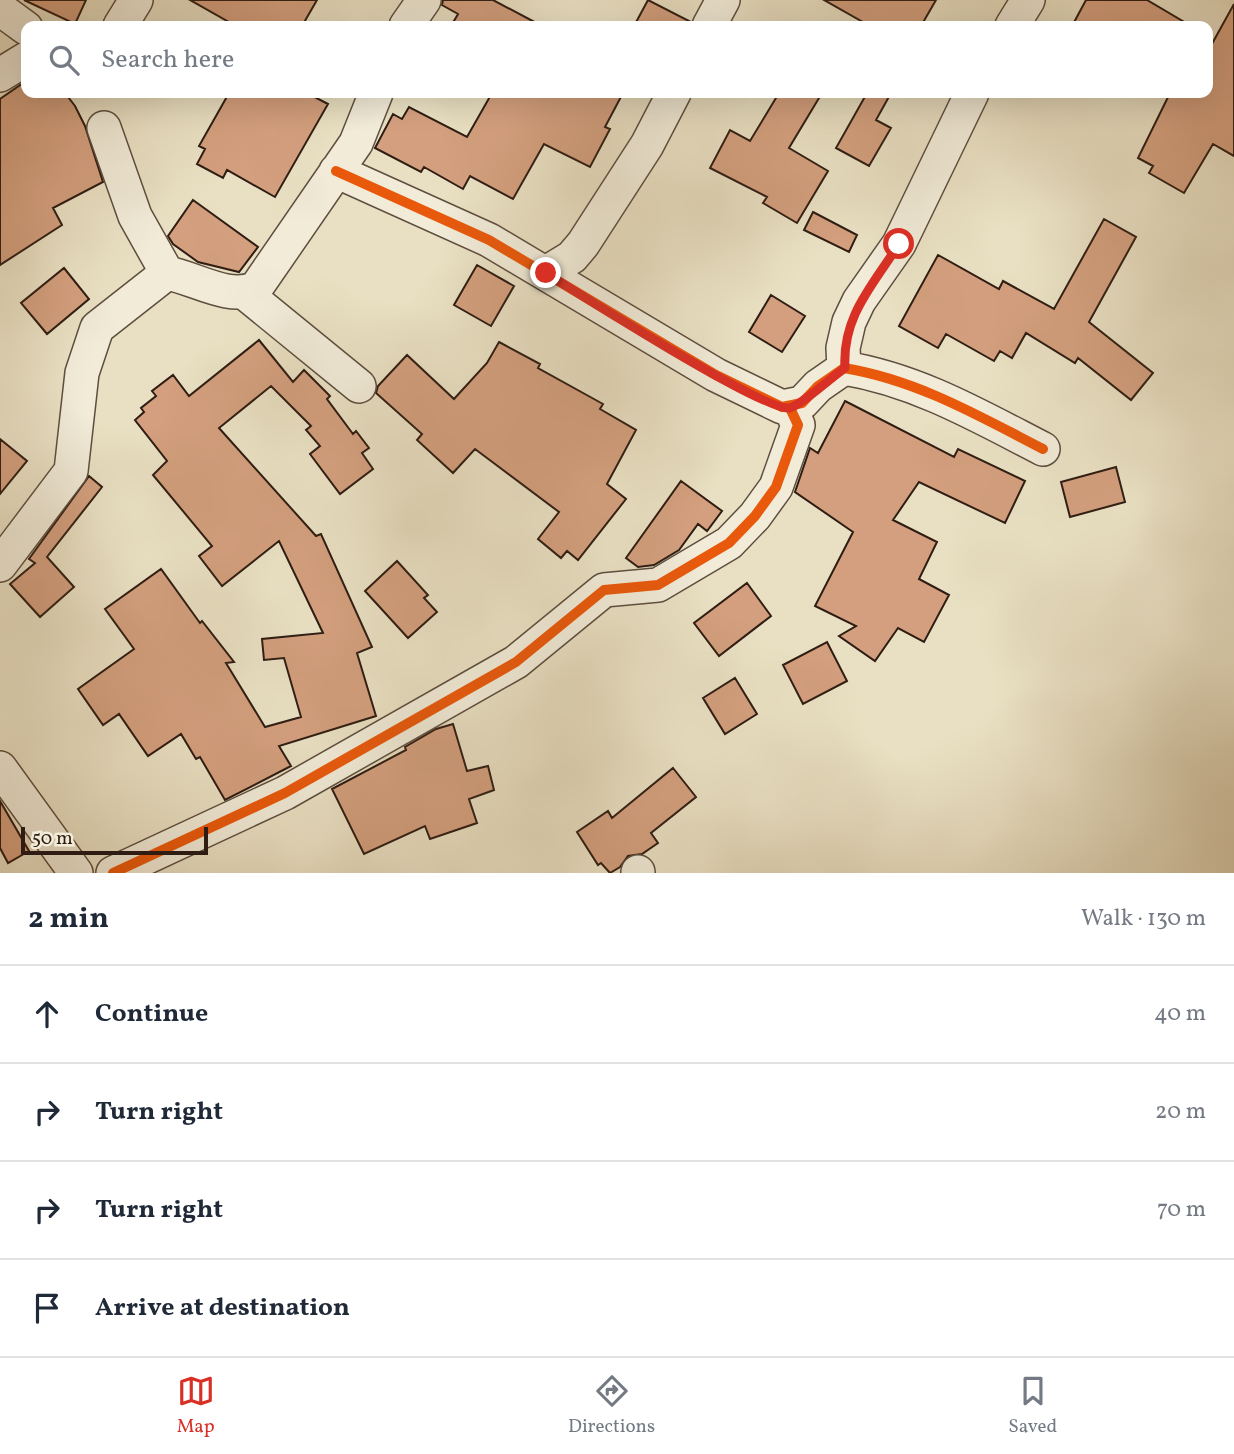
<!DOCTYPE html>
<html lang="en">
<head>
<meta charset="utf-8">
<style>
	:root { --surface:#fff; --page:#f6f6f7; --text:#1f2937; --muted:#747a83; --line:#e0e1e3; --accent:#d93025 }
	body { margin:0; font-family:Vollkorn,serif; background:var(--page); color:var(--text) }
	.scale { position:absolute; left:21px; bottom:18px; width:187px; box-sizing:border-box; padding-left:7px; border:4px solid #2f1d13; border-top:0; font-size:19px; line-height:24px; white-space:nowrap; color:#2f1d13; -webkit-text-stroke:5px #f1ebd8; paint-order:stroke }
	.stop { position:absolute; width:21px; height:21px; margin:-16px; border:5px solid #d93025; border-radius:50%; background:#fff }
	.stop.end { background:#d93025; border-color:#fff; box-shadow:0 2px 7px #0008 }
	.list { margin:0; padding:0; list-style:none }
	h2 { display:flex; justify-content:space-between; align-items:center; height:91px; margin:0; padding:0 28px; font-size:30px }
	h2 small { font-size:23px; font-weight:400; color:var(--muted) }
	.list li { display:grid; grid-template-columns:46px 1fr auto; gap:21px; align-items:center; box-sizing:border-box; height:98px; padding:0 28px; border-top:2px solid var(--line) }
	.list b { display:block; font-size:26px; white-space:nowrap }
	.list em { font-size:23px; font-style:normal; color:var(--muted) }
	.icon { flex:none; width:38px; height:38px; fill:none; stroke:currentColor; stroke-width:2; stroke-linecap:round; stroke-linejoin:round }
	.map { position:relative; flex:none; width:1234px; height:873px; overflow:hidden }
	.search { position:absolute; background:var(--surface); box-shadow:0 7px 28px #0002; left:21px; right:21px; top:21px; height:77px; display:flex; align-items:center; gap:18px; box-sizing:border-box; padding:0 24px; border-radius:14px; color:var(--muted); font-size:26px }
	.sheet { height:483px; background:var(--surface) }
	nav { display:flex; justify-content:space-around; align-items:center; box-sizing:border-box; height:98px; border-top:2px solid var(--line); background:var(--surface); font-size:19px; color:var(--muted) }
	nav a { display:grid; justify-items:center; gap:4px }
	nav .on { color:var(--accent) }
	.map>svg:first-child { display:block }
	.building { fill:#d39f7e; stroke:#2f1d13; stroke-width:2 }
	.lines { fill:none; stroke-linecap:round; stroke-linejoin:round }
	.minor-casing { stroke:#5e4e3f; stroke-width:36 }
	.minor { stroke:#f1ebd8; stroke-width:33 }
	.cycleway-casing { stroke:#f1ebd8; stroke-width:15 }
	.cycleway { stroke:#e8590c; stroke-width:10 }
	.route { stroke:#d93025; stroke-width:9 }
</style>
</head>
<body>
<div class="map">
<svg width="1234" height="873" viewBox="0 0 1234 873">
	<rect width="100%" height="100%" fill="#e9e0c3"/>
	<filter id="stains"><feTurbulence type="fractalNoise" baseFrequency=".00286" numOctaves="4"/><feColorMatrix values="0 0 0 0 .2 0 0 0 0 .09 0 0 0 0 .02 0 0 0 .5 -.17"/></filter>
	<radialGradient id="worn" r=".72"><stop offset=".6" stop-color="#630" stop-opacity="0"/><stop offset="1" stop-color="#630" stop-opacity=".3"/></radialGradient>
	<path class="building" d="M24,0H86L75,24Z
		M190,0H317L302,26H236Z
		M443,0H493L542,26H451L458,14L442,5Z
		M648,0L691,22L690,26H634Z
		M824,0H936L921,26H870Z
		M1086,0H1147L1191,26H1072Z
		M1234,4V156L1213,144L1184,193L1149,173L1153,166L1138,158L1170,93H1208V51Z
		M26,81V93H65L75,106L85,126L103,182L53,208L62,225L0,265V99Z
		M229,93H307L328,104L275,197L227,170L223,178L197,164L205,149L199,146Z
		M492,93H623L605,127L610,129L590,167L544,144L513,199L470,176L463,189L424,167L421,172L375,148L393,114L402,119L409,107L467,137Z
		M779,93H822L789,148L828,171L797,223L763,203L767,197L710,168L730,130L750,141Z
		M867,93H891L876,120L891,128L869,166L836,148Z
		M193,200L258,247L239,272L198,262L173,244L168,236Z
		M813,212L857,235L849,252L804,230Z
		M1104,219L1136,237L1089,322L1153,373L1131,400L1078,358L1075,363L1026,333L1012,358L1000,351L994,361L946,334L938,348L899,326L938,255L999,289L1003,281L1054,309Z
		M477,265L514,286L491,326L454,305Z
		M64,268L89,299L47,334L21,303Z
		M771,295L805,316L782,352L749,332Z
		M259,340L293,382L304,370L330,396L327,399L353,434L356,431L369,448L362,453L373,469L340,494L310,454L320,446L306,430L311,426L271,386L219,428L316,536L321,534L372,647L357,653L376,716L279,746L291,766L225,800L200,757L196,759L181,734L148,756L119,714L103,725L78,689L134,649L105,609L161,569L200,623L202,621L234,662L226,663L265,727L301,717L284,658L264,660L262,639L323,633L279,541L222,586L199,556L212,546L153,475L167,461L135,420L144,412L141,408L156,396L152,391L173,375L189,396Z
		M499,342L540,364L538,368L603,404L600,409L636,430L607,484L626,499L578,560L567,551L561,558L538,539L559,512L475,449L453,473L417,440L422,434L376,393L378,386L407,355L454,399L487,363Z
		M845,401L954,457L958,449L1025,481L1005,523L919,482L893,520L937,542L919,579L949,595L924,642L898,628L875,661L839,636L856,626L815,606L853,532L795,492L810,448L818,453Z
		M0,439L27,461L0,494Z
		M1116,467L1125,502L1070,517L1061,482Z
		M89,476L102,487L47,557L74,587L40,617L10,584L35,563L29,559Z
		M681,481L722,511L707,531L698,524L679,550L654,565L638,567L626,558Z
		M397,561L428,595L424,598L437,612L408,638L365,591Z
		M747,583L771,616L719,656L694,623Z
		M827,642L847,681L803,704L783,665Z
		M735,678L757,714L725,734L703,698Z
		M453,724L467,771L488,766L494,790L469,799L477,823L430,839L425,826L364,854L332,789L406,750L405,747L436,729Z
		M673,768L696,797L651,833L658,843L642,854L628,856L620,867L610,873L601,863L598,865L577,832L608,811L612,818Z
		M0,801L29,851L8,863L0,848Z"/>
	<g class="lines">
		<defs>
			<path id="minor" d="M0,9L26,28
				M120,26L136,0
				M406,26L424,0
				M709,26L723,0
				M1012,26L1028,0
				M0,75L26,59
				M104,128L135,216L167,273
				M336,171L489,240L716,375L782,407L802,403L818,386L844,368C917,380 979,416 1043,449
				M546,273L572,257L583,244L647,145L674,93
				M245,293L359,386
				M844,368L843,348L849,322L859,301L899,244L972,93
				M0,565L71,471L82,373L97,328L167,273C195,278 229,301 256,288L356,143L376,93
				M0,768L76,873
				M113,873L285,793L516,662L604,590L658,585L729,543L755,516L776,487L798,425L790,408
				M638,873V872"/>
		</defs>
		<use href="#minor" class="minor-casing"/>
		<use href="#minor" class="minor"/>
		<defs>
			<path id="cycleway" d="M336,171L489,240L716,375L782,407L802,403L818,386L844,368C917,380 979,416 1043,449
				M113,873L285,793L516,662L604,590L658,585L729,543L755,516L776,487L798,425L790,408"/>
		</defs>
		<use href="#cycleway" class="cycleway-casing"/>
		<use href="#cycleway" class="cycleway"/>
	</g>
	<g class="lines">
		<path class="route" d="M546,273C579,294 764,411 789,408C799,407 833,376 845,368C842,316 873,285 899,244"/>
	</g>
	<rect width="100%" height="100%" filter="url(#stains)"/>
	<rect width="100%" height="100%" fill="url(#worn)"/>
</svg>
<div class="scale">50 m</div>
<div class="stop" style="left:899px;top:244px"></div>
<div class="stop end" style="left:546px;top:273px"></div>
<div class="search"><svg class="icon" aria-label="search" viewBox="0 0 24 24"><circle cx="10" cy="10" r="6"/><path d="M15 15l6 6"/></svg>Search here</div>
</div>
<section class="sheet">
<h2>2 min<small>Walk · 130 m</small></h2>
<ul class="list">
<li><svg class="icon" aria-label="ahead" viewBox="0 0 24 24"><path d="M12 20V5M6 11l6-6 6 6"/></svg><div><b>Continue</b></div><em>40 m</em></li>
<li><svg class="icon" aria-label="right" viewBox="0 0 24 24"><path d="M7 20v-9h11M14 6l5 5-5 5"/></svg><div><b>Turn right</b></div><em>20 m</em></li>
<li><svg class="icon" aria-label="right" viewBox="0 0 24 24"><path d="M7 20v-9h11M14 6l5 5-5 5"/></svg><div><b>Turn right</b></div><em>70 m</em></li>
<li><svg class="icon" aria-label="arrive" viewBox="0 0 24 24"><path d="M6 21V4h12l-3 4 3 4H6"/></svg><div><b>Arrive at destination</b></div></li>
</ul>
</section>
<nav>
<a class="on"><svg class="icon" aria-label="map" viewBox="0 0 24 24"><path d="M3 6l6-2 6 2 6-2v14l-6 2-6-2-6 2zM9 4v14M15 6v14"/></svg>Map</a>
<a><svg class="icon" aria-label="directions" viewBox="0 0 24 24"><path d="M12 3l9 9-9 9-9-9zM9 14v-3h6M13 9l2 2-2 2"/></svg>Directions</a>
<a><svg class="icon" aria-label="saved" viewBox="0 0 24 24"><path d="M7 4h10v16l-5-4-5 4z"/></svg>Saved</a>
</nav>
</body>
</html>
